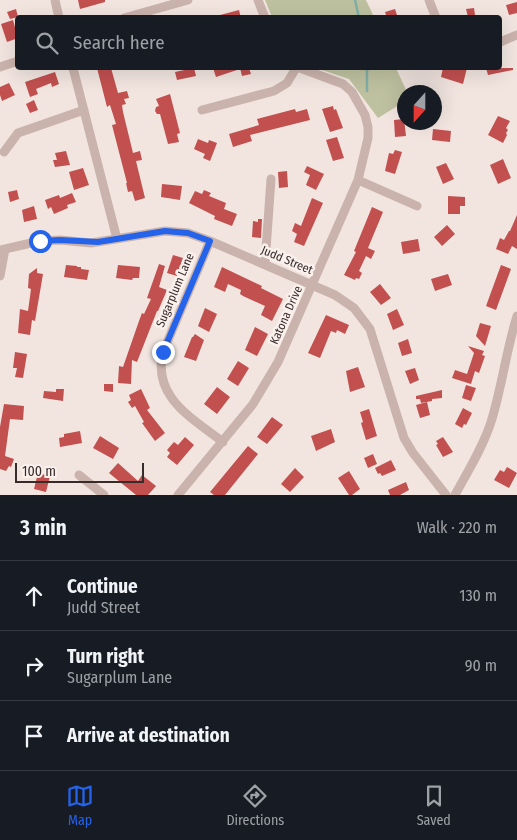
<!DOCTYPE html>
<html lang="en">
<head>
<meta charset="utf-8">
<style>
	:root { --surface:#171b24; --page:#20242c; --text:#f1f3f6; --muted:#9ea1a6; --line:#363941; --accent:#2563eb }
	body { margin:0; font-family:"Fira Sans Condensed",sans-serif; background:var(--page); color:var(--text) }
	.compass { position:absolute; left:397px; top:85px; width:45px; height:45px; border-radius:50%; background:var(--surface); box-shadow:0 5px 20px #0002; rotate:201deg }
	.scale { position:absolute; left:15px; bottom:12px; width:129px; box-sizing:border-box; padding-left:5px; border:2px solid #382c2b; border-top:0; font-size:14px; line-height:18px; white-space:nowrap; color:#382c2b; -webkit-text-stroke:4px #faf0ec; paint-order:stroke }
	.stop { position:absolute; width:15px; height:15px; margin:-11px; border:4px solid #2563eb; border-radius:50%; background:#fff }
	.stop.end { background:#2563eb; border-color:#fff; box-shadow:0 1px 5px #0008 }
	.list { margin:0; padding:0; list-style:none }
	h2 { display:flex; justify-content:space-between; align-items:center; height:65px; margin:0; padding:0 20px; font-size:21px }
	h2 small { font-size:16px; font-weight:400; color:var(--muted) }
	.list li { display:grid; grid-template-columns:32px 1fr auto; gap:15px; align-items:center; box-sizing:border-box; height:70px; padding:0 20px; border-top:1px solid var(--line) }
	.list b { display:block; font-size:19px; white-space:nowrap }
	.list p { margin:0; font-size:16px; white-space:nowrap; color:var(--muted) }
	.list em { font-size:16px; font-style:normal; color:var(--muted) }
	.icon { flex:none; width:28px; height:28px; fill:none; stroke:currentColor; stroke-width:2; stroke-linecap:round; stroke-linejoin:round }
	.map { position:relative; flex:none; width:517px; height:495px; overflow:hidden }
	.search { position:absolute; background:var(--surface); box-shadow:0 5px 20px #0002; left:15px; right:15px; top:15px; height:55px; display:flex; align-items:center; gap:12px; box-sizing:border-box; padding:0 18px; border-radius:5px; color:var(--muted); font-size:19px }
	.sheet { height:275px; background:var(--surface) }
	nav { display:flex; justify-content:space-around; align-items:center; box-sizing:border-box; height:70px; border-top:1px solid var(--line); background:var(--surface); font-size:14px; color:var(--muted) }
	nav a { display:grid; justify-items:center; gap:2px }
	nav .on { color:var(--accent) }
	.map>svg:first-child { display:block }
	.green { fill:#bec1a0 }
	.lines { fill:none; stroke-linecap:round; stroke-linejoin:round }
	.stream { stroke:#80aea5; stroke-width:2.5 }
	.building { fill:#c1504f }
	.minor { stroke:#cab3ac; stroke-width:9 }
	.route { stroke:#2563eb; stroke-width:6 }
	.labels { text-anchor:middle; dominant-baseline:central; stroke-width:5; stroke-linejoin:round; paint-order:stroke }
	.street-label { font-size:12px; fill:#382c2b; stroke:#faf0ec }
</style>
</head>
<body>
<div class="map">
<svg width="517" height="495" viewBox="0 0 517 495">
	<rect width="100%" height="100%" fill="#f2e5e0"/>
	<path class="green" d="M265,0H366L374,17H272Z
		M316,68H396L407,92H404V102L378,118L349,79Z"/>
	<g class="lines">
		<path class="stream" d="M355,0L359,18
			M367,68V91"/>
	</g>
	<path class="building" d="M78,0H105V2L80,9Z
		M517,2V13L509,15L506,5Z
		M474,8L475,15L468,17L466,9Z
		M16,9L18,17L10,19L7,12Z
		M395,9L397,15L387,18L385,12Z
		M239,10L241,18H220V15Z
		M13,20L18,38L7,42L1,24Z
		M97,68H111L118,93L127,91L129,98L124,99L126,104L122,105L123,112L133,153L140,151L142,160L136,161L145,198L135,201L132,191L128,192L126,183H127L112,125L116,124L110,105L107,107Z
		M194,68L196,76L177,80L175,72Z
		M213,68H240V69L216,77Z
		M240,68H249L251,74L242,76Z
		M443,68L450,70L451,68H467L463,84L441,77Z
		M486,68H513V70L488,75Z
		M55,72L59,84L52,87L51,83L36,89L38,94L30,97L25,82Z
		M9,83L15,95L2,101L0,95V87Z
		M170,94L180,133L177,134L179,142L168,144L160,114H157L155,111L156,107L159,106L156,99Z
		M34,100L38,110L30,113L26,104Z
		M333,106L334,110L336,109L343,128L330,132L322,109Z
		M295,109L296,112L307,109L310,120L250,135L252,141L233,147L229,134L259,125L257,119Z
		M498,116L510,121L506,128L508,130L506,133L507,135L503,143L488,135Z
		M404,119L406,136L395,137L394,120Z
		M433,129L451,131L450,142L432,140Z
		M337,137L344,158L333,161L326,140Z
		M198,139L208,143L209,140L217,143L210,161L203,158L205,154L194,149Z
		M395,150L402,152L395,174L385,171L389,153L393,154Z
		M66,151L70,165L55,167L53,160H57L55,153Z
		M503,159L511,178L498,184L490,165Z
		M446,163L454,179L443,184L436,167Z
		M307,166L324,174L316,190L306,185L310,175L304,172Z
		M83,168L89,185L74,190L69,172Z
		M287,171L288,187L279,188L278,172Z
		M162,184L182,186L180,200L161,197Z
		M17,190L19,199L10,202L8,192Z
		M204,190L211,193L209,196L226,203L224,209L237,214L232,226L214,219L215,216L189,203L195,191L202,194Z
		M72,193L76,202L67,205L68,208L54,214L51,207L48,209L45,200L59,195L60,198Z
		M448,196L465,197V206H460V214H448Z
		M312,198L323,203L304,246L294,242L297,234L292,231L295,223L301,226Z
		M34,206L37,219L24,222L22,210Z
		M372,207L383,212L368,248L375,251L371,259L366,256L359,271L362,273L359,279L356,278L355,280L344,275L356,252L354,251Z
		M517,215V249L512,246L508,254L496,249L500,238L504,240L509,231H510Z
		M258,219H262L261,238L252,237L253,221L258,222Z
		M447,225L455,234L442,246L434,237Z
		M418,239L420,251L403,254L401,242Z
		M173,255L183,258L177,276L167,273Z
		M159,264L165,266L159,287L167,290L158,311H157L137,362L132,360L131,384L118,383L119,366L123,367L139,321L142,313L144,314L151,299L147,298Z
		M66,265L77,266V267H81V269L89,270L87,280L64,277Z
		M118,265L140,267L139,278H133L132,280L116,278Z
		M501,265L511,269L496,310L486,306Z
		M222,267L262,286L261,288L283,299L272,321L261,315L265,306L243,296L240,294L241,290L228,284L225,292L214,287Z
		M37,268V273L43,274L35,321L32,320L30,335L18,333L20,309L28,311L31,289L28,288L29,274Z
		M448,274L452,285L435,291L431,279Z
		M380,284L391,298L381,305L370,292Z
		M205,308L217,314L209,332L198,326Z
		M397,309L404,325L393,330L387,314Z
		M326,315L349,325L345,334L337,330L336,333L331,331L320,358L308,353Z
		M480,323L491,326L485,346L476,336Z
		M255,327L268,334L257,356L245,350Z
		M195,334L204,340L196,361L184,357L192,337H193Z
		M408,339L412,353L402,356L398,343Z
		M468,346L484,351L482,355L485,356L479,373L475,371L471,384L452,378L455,370L467,374L474,353Z
		M15,352L27,354L23,378L15,377L17,368H13Z
		M238,361L249,368L238,386L227,379Z
		M358,367L365,387L350,392L346,371Z
		M415,368L419,380L410,384L405,371Z
		M104,384H113V392L104,391Z
		M466,385L476,388L471,401L462,398Z
		M217,387L230,397L217,414L204,404Z
		M56,389H64L63,401L43,398L44,391L56,392Z
		M141,389L150,408L147,410L165,433L155,441L142,423L144,422L135,406L132,408L128,402L131,400L129,395Z
		M442,390V398L432,399V401L421,403L420,399H416V396Z
		M427,402L430,415L420,418L416,405Z
		M4,404L24,406L23,420L10,419L5,456L14,459L11,467L9,466L6,471L0,469V427Z
		M463,408L472,413L466,425L464,424L462,428L455,424Z
		M369,409L377,436L366,440L361,423L363,422L360,412Z
		M272,417L283,425L267,444L257,437Z
		M331,429L335,442L316,451L311,436Z
		M80,431L82,443L60,447L59,438L64,437V434Z
		M100,436L119,448L113,459L93,448Z
		M185,437L194,445L177,465L167,457L170,453L167,450L174,442L178,445Z
		M443,437L453,452L443,457L436,445L438,444L436,441Z
		M248,446L258,454L225,495H214L210,492Z
		M373,454L377,464L368,468L364,458Z
		M391,460L396,470L382,476L380,473L378,474L375,468Z
		M118,463L138,481L142,475L156,486L148,495H136L109,473Z
		M507,467L517,473L509,488L494,480L500,470L504,472Z
		M295,468L304,477L290,492L281,484Z
		M349,471L360,489L352,495H349L338,478Z
		M38,473L50,476L46,492L34,489Z
		M406,482L409,490L400,495H390L388,490Z"/>
	<g class="lines">
		<path class="minor" d="M55,0L59,18
			M258,0L265,18
			M429,0L436,18
			M124,18L188,0
			M500,42L517,35
			M0,67L18,61
			M73,68L117,239
			M202,110L274,91L287,83L296,68
			M4,152L18,133L84,110
			M358,180L417,206
			M210,241L163,352C152,397 192,418 223,442
			M0,250L40,241L60,240L91,243L165,231L188,233L210,241L335,295L354,308L370,329L404,438L413,453L446,495
			M265,264L271,179
			M0,276L5,249
			M79,475L104,495
			M178,495L253,404L278,362L358,180L368,138V127L365,115L352,92L343,84L300,68
			M455,495C468,471 483,447 491,422C502,387 506,351 517,316"/>
	</g>
	<g class="lines">
		<path class="route" d="M40,241L60,240L98,242L165,231L188,233L210,241L163,352"/>
	</g>
	<g class="labels">
		<g class="street-label">
			<text transform="translate(287 260) rotate(23)">Judd Street</text>
			<text transform="translate(175 290) rotate(-67)">Sugarplum Lane</text>
			<text transform="translate(286 315) rotate(-66)">Katona Drive</text>
		</g>
	</g>
</svg>
<svg class="compass" viewBox="-18 -18 36 36"><path d="M0-13l5 13h-10z" fill="#e53935"/><path d="M0 13l5-13h-10z" fill="#9ea1a6"/></svg>
<div class="scale">100 m</div>
<div class="stop" style="left:40px;top:241px"></div>
<div class="stop end" style="left:163px;top:352px"></div>
<div class="search"><svg class="icon" aria-label="search" viewBox="0 0 24 24"><circle cx="10" cy="10" r="6"/><path d="M15 15l6 6"/></svg>Search here</div>
</div>
<section class="sheet">
<h2>3 min<small>Walk · 220 m</small></h2>
<ul class="list">
<li><svg class="icon" aria-label="ahead" viewBox="0 0 24 24"><path d="M12 20V5M6 11l6-6 6 6"/></svg><div><b>Continue</b><p>Judd Street</p></div><em>130 m</em></li>
<li><svg class="icon" aria-label="right" viewBox="0 0 24 24"><path d="M7 20v-9h11M14 6l5 5-5 5"/></svg><div><b>Turn right</b><p>Sugarplum Lane</p></div><em>90 m</em></li>
<li><svg class="icon" aria-label="arrive" viewBox="0 0 24 24"><path d="M6 21V4h12l-3 4 3 4H6"/></svg><div><b>Arrive at destination</b></div></li>
</ul>
</section>
<nav>
<a class="on"><svg class="icon" aria-label="map" viewBox="0 0 24 24"><path d="M3 6l6-2 6 2 6-2v14l-6 2-6-2-6 2zM9 4v14M15 6v14"/></svg>Map</a>
<a><svg class="icon" aria-label="directions" viewBox="0 0 24 24"><path d="M12 3l9 9-9 9-9-9zM9 14v-3h6M13 9l2 2-2 2"/></svg>Directions</a>
<a><svg class="icon" aria-label="saved" viewBox="0 0 24 24"><path d="M7 4h10v16l-5-4-5 4z"/></svg>Saved</a>
</nav>
</body>
</html>
